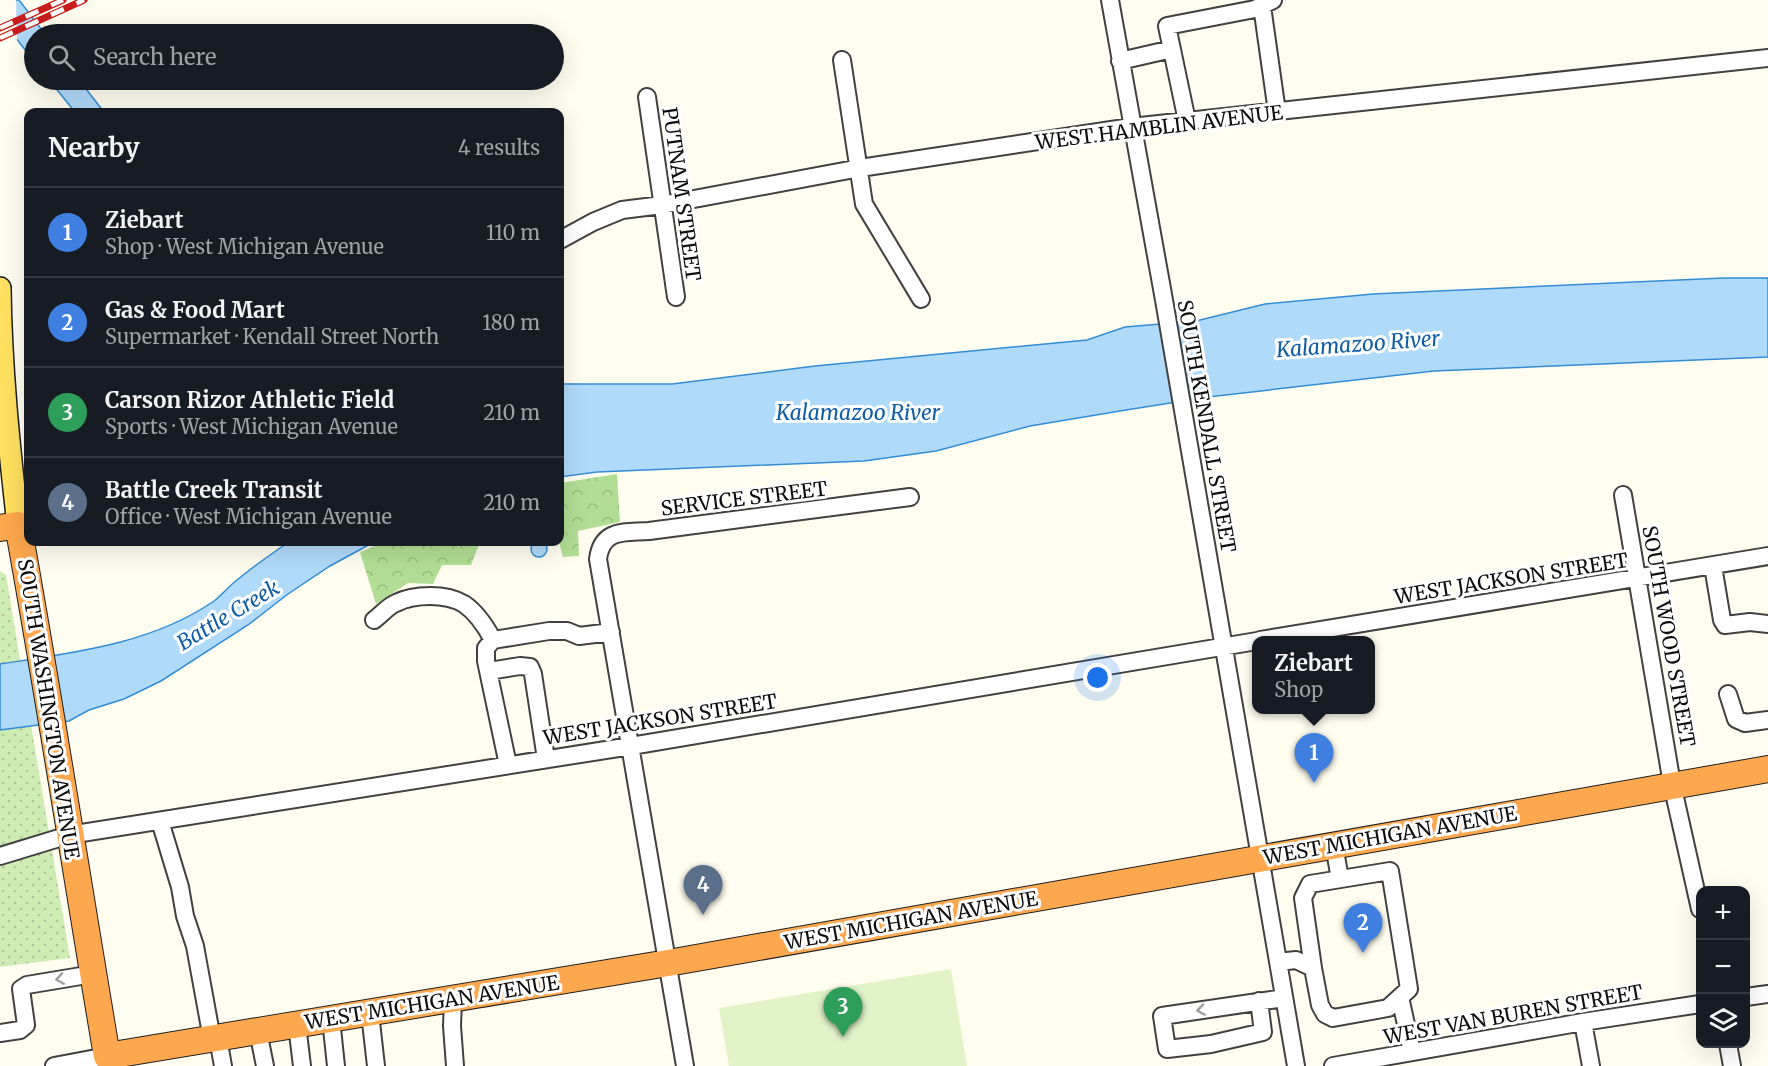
<!DOCTYPE html>
<html lang="en">
<head>
<meta charset="utf-8">
<style>
	:root { --surface:#171b24; --page:#242831; --text:#f1f3f6; --muted:#9ea1a6; --line:#363941; --accent:#1a73e8 }
	body { margin:0; font-family:Merriweather,serif; background:var(--page); color:var(--text) }
	.controls { position:absolute; right:18px; bottom:18px; display:grid; overflow:hidden; border-radius:12px; box-shadow:0 6px 24px #0002 }
	.controls button { width:54px; height:54px; display:grid; place-items:center; padding:0; border:0; border-bottom:2px solid var(--line); background:var(--surface); color:var(--text); font:30px sans-serif }
	.you { position:absolute; left:1098px; top:678px; width:21px; height:21px; margin:-15px; border:4px solid #fff; border-radius:50%; background:#1a73e8; box-shadow:0 0 0 9px #1a73e833 }
	.badge { display:grid; place-items:center; width:39px; height:39px; border-radius:50%; background:var(--accent); color:#fff; font-size:20px; font-weight:700 }
	.pin { position:absolute; translate:-50% -50px; filter:drop-shadow(0 2px 3px #0008) }
	.pin::after { content:''; position:absolute; top:32px; width:21px; height:18px; background:inherit; clip-path:polygon(0 0,100% 0,50% 100%) }
	.popup { position:absolute; left:1252px; top:636px; width:123px; height:78px; box-sizing:border-box; display:grid; place-content:center; border-radius:12px; background:var(--surface); filter:drop-shadow(0 2px 4px #0005); font-size:20px; white-space:nowrap; color:var(--muted) }
	.popup b { font-size:22px; color:var(--text) }
	.popup::after { content:''; position:absolute; left:50%; top:100%; margin-left:-12px; border:12px solid transparent; border-top-color:var(--surface) }
	.list { margin:0; padding:0; list-style:none }
	h2 { display:flex; justify-content:space-between; align-items:center; height:78px; margin:0; padding:0 24px; font-size:26px }
	h2 small { font-size:20px; font-weight:400; color:var(--muted) }
	.list li { display:grid; grid-template-columns:39px 1fr auto; gap:18px; align-items:center; box-sizing:border-box; height:90px; padding:0 24px; border-top:2px solid var(--line) }
	.list b { display:block; font-size:22px; white-space:nowrap }
	.list p { margin:0; font-size:20px; white-space:nowrap; color:var(--muted) }
	.list em { font-size:20px; font-style:normal; color:var(--muted) }
	.icon { flex:none; width:33px; height:33px; fill:none; stroke:currentColor; stroke-width:2; stroke-linecap:round; stroke-linejoin:round }
	.map { position:relative; flex:none; width:1768px; height:1066px; overflow:hidden }
	.search { position:absolute; background:var(--surface); box-shadow:0 6px 24px #0002; left:24px; top:24px; width:540px; height:66px; display:flex; align-items:center; gap:15px; box-sizing:border-box; padding:0 21px; border-radius:33px; color:var(--muted); font-size:22px }
	.panel { position:absolute; background:var(--surface); box-shadow:0 6px 24px #0002; left:24px; top:108px; width:540px; height:438px; border-radius:12px }
	.map>svg:first-child { display:block }
	.forest { fill:url(#forest-crowns) }
	.park { fill:url(#park-dots) }
	.pitch { fill:#e2f3c8 }
	.water { fill:#b0dafa; stroke:#328cd6; stroke-width:1.5 }
	.pier { fill:#fffdef }
	.lines { fill:none; stroke-linecap:round; stroke-linejoin:round }
	.minor-casing { stroke:#414141; stroke-width:20 }
	.major-casing { stroke:#1f1f1f; stroke-width:24 }
	.highway-casing { stroke:#1f1f1f; stroke-width:28 }
	.minor { stroke:#fff; stroke-width:16 }
	.major { stroke:#ffe05f; stroke-width:21 }
	.highway { stroke:#fda74e; stroke-width:26 }
	.rail-casing { stroke:#c71d1d; stroke-width:7 }
	.rail { stroke:#fff; stroke-width:4.5; stroke-dasharray:14; stroke-linecap:butt }
	.oneway { stroke:#9f9f9f }
	.labels { text-anchor:middle; dominant-baseline:central; stroke-width:6; stroke-linejoin:round; paint-order:stroke }
	.street-label { font-size:20px; fill:#0e0e0e; stroke:#fff }
	.water-label { font-size:21px; font-style:italic; fill:#0f5da8; stroke:#fff }
</style>
</head>
<body>
<div class="map">
<svg width="1768" height="1066" viewBox="0 0 1768 1066">
	<defs>
		<pattern id="forest-crowns" width="20" height="18" patternUnits="userSpaceOnUse" patternTransform="scale(1.5)"><rect width="20" height="18" fill="#b1de94"/><path d="M2 6a3 3 0 1 1 6 0M12 15a3 3 0 1 1 6 0" fill="none" stroke="#97bd7e"/></pattern>
		<pattern id="park-dots" width="8" height="8" patternUnits="userSpaceOnUse" patternTransform="scale(1.5)"><rect width="8" height="8" fill="#cfecb5"/><path d="M2 2h.1M6 6h.1" fill="none" stroke="#b1c99a" stroke-width="1.8" stroke-linecap="round"/></pattern>
	</defs>
	<rect width="100%" height="100%" fill="#fffdef"/>
	<path class="forest" d="M617,474L620,522L578,531L579,556L563,557L559,542L560,483Z
		M385,542H480L471,565H442L433,584L408,583L376,604L360,552Z"/>
	<path class="park" d="M0,571L6,575L70,958L0,967Z"/>
	<path class="pitch" d="M951,969L967,1066H729L719,1008Z"/>
	<path class="water" d="M0,0H19L45,34H34V61L0,18Z
		M49,80H79L104,112H75Z
		M1723,278H1768V357L1434,371L1208,397L1126,410L1030,426L936,451L864,461L597,472L560,477V386L563,384H672L815,366L1087,340L1125,327L1196,321L1265,304L1373,294Z
		M531 549a8 8 0 1 1 16 0a8 8 0 1 1-16 0Z
		M289,542H374L330,566L288,594L248,625L161,681L124,699L89,710L69,721L0,730V664C72,653 152,644 214,601C222,595 229,586 237,580C254,566 271,554 289,542Z"/>
	<path class="pier" d="M0,0H16L17,44L0,23Z"/>
	<g class="lines">
		<defs>
			<path id="minor" d="M1110,0L1164,300L1296,1066
				M1262,6L1277,112
				M842,60L864,204L921,299
				M1120,61L1172,49
				M647,97L676,297
				M1187,121L1167,26L1255,9L1273,0
				M560,240L593,222L622,210L662,205L860,168L1131,127L1768,58
				M1623,495L1672,784L1700,909
				M1713,566L1722,620L1725,625L1750,622L1768,624
				M374,620C381,615 388,606 396,603C414,594 446,593 464,604C476,612 486,627 493,640
				M1260,640L1768,556
				M489,671L520,666L530,667L533,674L546,759
				M1728,694L1736,719L1745,723L1768,720
				M508,765L486,661V648L493,640L549,631H567L579,636L611,632
				M160,821L180,887L185,916L195,946L212,1039
				M1334,845L1340,879
				M0,856L69,835L631,746L1257,641
				M1278,962L1296,960L1313,968L1320,1005L1325,1014L1333,1018L1388,1008L1409,989L1390,871L1310,884L1303,898L1313,968
				M1400,997L1412,1052
				M1746,997L1768,994
				M453,999L452,1026L455,1066
				M1259,1001L1263,1032L1211,1044L1167,1049L1162,1016L1284,998
				M370,1013L376,1066
				M331,1019L336,1066
				M1583,1022L1591,1066
				M297,1025L302,1066
				M258,1031L265,1066
				M0,1033L20,1030L26,1025L21,989L27,985L93,974
				M218,1038L223,1066
				M1728,1044L1732,1066
				M54,1066L107,1056L109,1064
				M685,1066L598,559C602,528 625,533 649,531L910,497
				M1333,1066L1583,1022L1700,1004"/>
			<path id="major" d="M0,288C1,368 9,446 18,525"/>
			<path id="highway" d="M0,528L18,525C50,702 77,879 107,1056L668,963L1768,769"/>
		</defs>
		<use href="#minor" class="minor-casing"/>
		<use href="#major" class="major-casing"/>
		<use href="#highway" class="highway-casing"/>
		<use href="#minor" class="minor"/>
		<use href="#major" class="major"/>
		<use href="#highway" class="highway"/>
		<defs>
			<path id="rail" d="M0,28L63,0
				M0,38L84,0"/>
		</defs>
		<use href="#rail" class="rail-casing"/>
		<use href="#rail" class="rail"/>
	</g>
	<defs><path id="oneway-chevron" d="M-2-3.5L2.5 0L-2 3.5" fill="none" stroke-width="1.6" stroke-linecap="round" stroke-linejoin="round" transform="scale(1.5)"/></defs>
	<g class="oneway">
		<use href="#oneway-chevron" transform="translate(60 979) rotate(171)"/>
		<use href="#oneway-chevron" transform="translate(1201 1010) rotate(171)"/>
	</g>
	<g class="labels">
		<g class="street-label">
			<text transform="translate(1159 127) rotate(-7)">WEST HAMBLIN AVENUE</text>
			<text transform="translate(682 194) rotate(82)">PUTNAM STREET</text>
			<text transform="translate(1207 426) rotate(80)">SOUTH KENDALL STREET</text>
			<text transform="translate(744 498) rotate(-7)">SERVICE STREET</text>
			<text transform="translate(1511 578) rotate(-9)">WEST JACKSON STREET</text>
			<text transform="translate(1669 636) rotate(80)">SOUTH WOOD STREET</text>
			<text transform="translate(49 709) rotate(81)">SOUTH WASHINGTON AVENUE</text>
			<text transform="translate(660 719) rotate(-9)">WEST JACKSON STREET</text>
			<text transform="translate(1390 835) rotate(-10)">WEST MICHIGAN AVENUE</text>
			<text transform="translate(911 920) rotate(-10)">WEST MICHIGAN AVENUE</text>
			<text transform="translate(432 1002) rotate(-9)">WEST MICHIGAN AVENUE</text>
			<text transform="translate(1513 1014) rotate(-10)">WEST VAN BUREN STREET</text>
		</g>
		<g class="water-label">
			<text transform="translate(1358 344) rotate(-4)">Kalamazoo River</text>
			<text x="858" y="412">Kalamazoo River</text>
			<text transform="translate(228 615) rotate(-31)">Battle Creek</text>
		</g>
	</g>
</svg>
<div class="controls">
<button>+</button>
<button>−</button>
<button><svg class="icon" aria-label="layers" viewBox="0 0 24 24"><path d="M12 4l9 5-9 5-9-5zM3 14l9 5 9-5"/></svg></button>
</div>
<div class="you"></div>
<div class="pin badge" style="left:1314px;top:783px;background:#3f7fe0">1</div>
<div class="popup"><b>Ziebart</b>Shop</div>
<div class="pin badge" style="left:1363px;top:953px;background:#3f7fe0">2</div>
<div class="pin badge" style="left:843px;top:1037px;background:#2e9e5b">3</div>
<div class="pin badge" style="left:703px;top:915px;background:#5c6f8a">4</div>
<div class="search"><svg class="icon" aria-label="search" viewBox="0 0 24 24"><circle cx="10" cy="10" r="6"/><path d="M15 15l6 6"/></svg>Search here</div>
<section class="panel">
<h2>Nearby<small>4 results</small></h2>
<ul class="list">
<li><span class="badge" style="background:#3f7fe0">1</span><div><b>Ziebart</b><p>Shop · West Michigan Avenue</p></div><em>110 m</em></li>
<li><span class="badge" style="background:#3f7fe0">2</span><div><b>Gas &amp; Food Mart</b><p>Supermarket · Kendall Street North</p></div><em>180 m</em></li>
<li><span class="badge" style="background:#2e9e5b">3</span><div><b>Carson Rizor Athletic Field</b><p>Sports · West Michigan Avenue</p></div><em>210 m</em></li>
<li><span class="badge" style="background:#5c6f8a">4</span><div><b>Battle Creek Transit</b><p>Office · West Michigan Avenue</p></div><em>210 m</em></li>
</ul>
</section>
</div>
</body>
</html>
